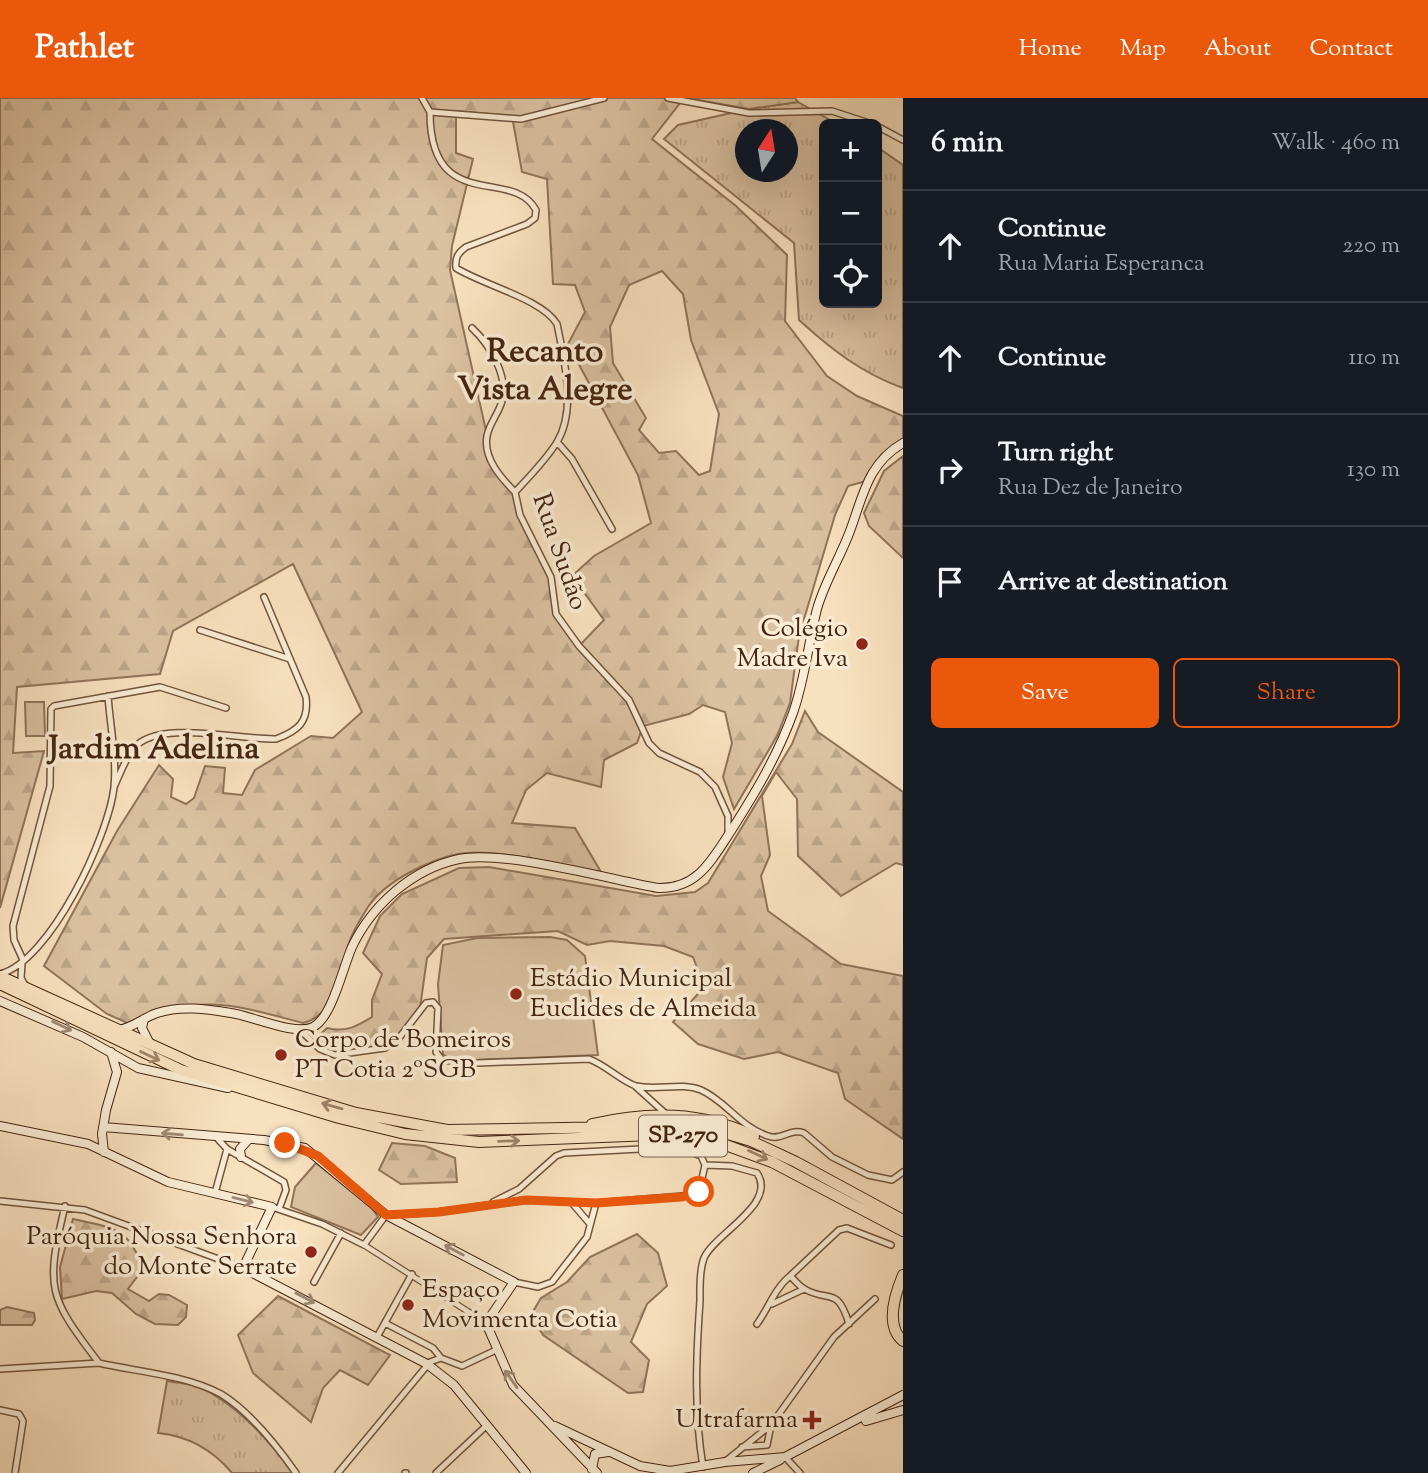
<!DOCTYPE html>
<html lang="en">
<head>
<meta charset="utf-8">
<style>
	:root { --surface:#171b24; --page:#242831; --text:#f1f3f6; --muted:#9ea1a6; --line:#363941; --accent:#ea580c }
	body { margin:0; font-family:"Sorts Mill Goudy",serif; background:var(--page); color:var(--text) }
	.controls { position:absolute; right:21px; top:21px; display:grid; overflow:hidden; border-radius:10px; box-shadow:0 7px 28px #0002 }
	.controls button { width:63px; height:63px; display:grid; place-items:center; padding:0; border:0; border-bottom:2px solid var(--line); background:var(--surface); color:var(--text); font:35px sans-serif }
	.compass { position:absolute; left:735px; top:21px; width:63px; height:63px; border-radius:50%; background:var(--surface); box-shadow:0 7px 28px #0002; rotate:12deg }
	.stop { position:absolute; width:21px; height:21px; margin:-16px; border:5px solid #ea580c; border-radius:50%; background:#fff }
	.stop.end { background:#ea580c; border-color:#fff; box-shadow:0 2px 7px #0008 }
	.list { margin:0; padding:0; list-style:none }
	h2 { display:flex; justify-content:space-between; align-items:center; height:91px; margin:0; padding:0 28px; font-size:30px }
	h2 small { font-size:23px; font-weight:400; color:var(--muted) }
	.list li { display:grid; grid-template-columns:46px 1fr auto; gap:21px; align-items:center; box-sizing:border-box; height:112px; padding:0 28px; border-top:2px solid var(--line) }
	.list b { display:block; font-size:26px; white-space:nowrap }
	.list p { margin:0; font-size:23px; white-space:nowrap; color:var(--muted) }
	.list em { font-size:23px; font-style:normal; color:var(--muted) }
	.actions { display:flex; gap:14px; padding:21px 28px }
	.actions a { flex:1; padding:16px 0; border:2px solid var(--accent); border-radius:10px; text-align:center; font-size:24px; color:var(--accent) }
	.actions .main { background:var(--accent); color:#fff }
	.icon { flex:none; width:38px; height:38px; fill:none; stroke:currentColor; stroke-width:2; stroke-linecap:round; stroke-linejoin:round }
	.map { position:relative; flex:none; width:903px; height:1375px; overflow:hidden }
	header { display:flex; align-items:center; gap:42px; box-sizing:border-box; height:98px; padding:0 35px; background:var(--accent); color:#fff }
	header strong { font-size:33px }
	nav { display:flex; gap:38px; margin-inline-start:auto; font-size:24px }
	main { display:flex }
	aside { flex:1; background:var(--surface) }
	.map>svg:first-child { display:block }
	.grass { fill:url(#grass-tufts); stroke:#907359; stroke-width:2; fill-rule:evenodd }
	.forest { fill:url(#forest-firs); stroke:#907359; stroke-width:2; fill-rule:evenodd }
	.park { fill:#dac1a1; stroke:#907359; stroke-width:2 }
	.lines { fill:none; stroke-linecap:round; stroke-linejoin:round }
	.pedestrian-casing { stroke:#72543c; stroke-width:7 }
	.minor-casing { stroke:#72543c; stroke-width:8 }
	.secondary-casing { stroke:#452511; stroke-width:10 }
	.motorway-casing { stroke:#452511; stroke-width:12 }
	.pedestrian { stroke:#faecd5; stroke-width:4.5 }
	.minor { stroke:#faecd5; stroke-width:5 }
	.secondary { stroke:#faecd5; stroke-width:8 }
	.motorway { stroke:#f8e1bf; stroke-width:10 }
	.oneway { stroke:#a08873 }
	.oneway2 { stroke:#9e8368 }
	.route { stroke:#ea580c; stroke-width:9 }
	.poi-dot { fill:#8f2418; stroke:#faecd5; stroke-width:2.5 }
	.labels { text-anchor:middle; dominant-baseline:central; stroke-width:7; stroke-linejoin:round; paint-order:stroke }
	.shield { fill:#faecd5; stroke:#7b614c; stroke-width:2 }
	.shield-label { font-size:24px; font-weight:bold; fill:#452511 }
	.street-label { font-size:26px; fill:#452511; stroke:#faecd5 }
	.poi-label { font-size:26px; fill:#452511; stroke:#faecd5; text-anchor:end }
	.district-label { font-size:33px; font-weight:bold; fill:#452511; stroke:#faecd5 }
</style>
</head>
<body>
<header>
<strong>Pathlet</strong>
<nav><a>Home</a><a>Map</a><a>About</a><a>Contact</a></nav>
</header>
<main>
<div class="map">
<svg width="903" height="1375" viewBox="0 0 903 1375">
	<defs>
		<pattern id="grass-tufts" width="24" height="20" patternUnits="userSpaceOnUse" patternTransform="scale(1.75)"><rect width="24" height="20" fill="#dac1a1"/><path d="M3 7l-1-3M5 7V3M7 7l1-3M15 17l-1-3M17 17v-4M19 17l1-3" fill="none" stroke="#bca68a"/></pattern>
		<pattern id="forest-firs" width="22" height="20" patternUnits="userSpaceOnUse" patternTransform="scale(1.75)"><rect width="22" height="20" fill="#dac1a1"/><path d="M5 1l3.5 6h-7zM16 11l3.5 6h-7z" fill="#bca68a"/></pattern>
	</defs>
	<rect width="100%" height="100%" fill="#f8e1bf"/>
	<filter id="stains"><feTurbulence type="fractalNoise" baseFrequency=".00286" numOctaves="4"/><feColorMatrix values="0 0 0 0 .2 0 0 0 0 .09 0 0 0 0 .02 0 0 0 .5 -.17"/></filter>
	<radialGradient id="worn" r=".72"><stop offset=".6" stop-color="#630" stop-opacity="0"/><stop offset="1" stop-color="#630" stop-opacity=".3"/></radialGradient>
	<path class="grass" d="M798,4L837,26H824V205H877V49L903,67V290C861,275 831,251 799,222L794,145L664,41L678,27L749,11ZM746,32H788V74H746Z
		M167,1283C177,1285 189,1285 199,1289C234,1304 272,1344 292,1375H232C212,1351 188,1338 158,1335Z"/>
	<path class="forest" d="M0,0H684L652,41L736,108L787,157L785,223L827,278L857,298L903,318V345L866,383L848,388L835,417L799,538L790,605L777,638L734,711L723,679L732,645L725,614L703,607L689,616L643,628L637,645L604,662L601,689L547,675L526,692L512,725L575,730L601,774C563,768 494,749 458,756C429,762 385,783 368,809C362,819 354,831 350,842C339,870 338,917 303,925C231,906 201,895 130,926L107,916L44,868L117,733L159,667L173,681L171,699L186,706L194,700L205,668L225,670L223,695L242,697L255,672L311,638L333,640L362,614L293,466L173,533L160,576L17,589L13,655L44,653L0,810ZM456,13L512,18L522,74L547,81L553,186L575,187L585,214L568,246L638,377L651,425L594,458L572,478L604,522L581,546L556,516L551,479L520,417L515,394L498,376L487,352V337L450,172L452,148L473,61L456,55ZM662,173L683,196L691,242L719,316L710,373L699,377L676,353L659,355L639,332L646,320L613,265L610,229L629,187Z
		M686,0H795L798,4L749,11Z
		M903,358V460L869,428L864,415L884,373Z
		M805,613L818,634L903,694V767L896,765L841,798L798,758L797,701L776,674L762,698L770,757L761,778L768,813L841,866L903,878V1041L845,1001L838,975L778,954L744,961L698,946L673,924L704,889L693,859L664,848L610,843L587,847L558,833L444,841L427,860L420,910L399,939L385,948L335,956L320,949L314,942L327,930C346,935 357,928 372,919V902L382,876L363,855L380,818L402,796L459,770L489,769L656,798L695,794L708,785L736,739L792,646Z
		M392,1045L425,1048L455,1060L457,1084L401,1086L379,1072Z
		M73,1121C113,1130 129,1129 143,1171L128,1191L149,1203L159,1196L169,1197L187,1207L186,1219L178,1227L155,1226L136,1216L112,1195L96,1193L62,1201L60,1169Z
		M637,1136L658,1155L667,1188L647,1206L631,1244L649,1262L643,1294L628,1295L543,1237L531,1217L541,1200L567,1184L590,1159Z
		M278,1198L390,1257L368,1287L340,1272L323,1290L311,1324L253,1275L238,1237Z
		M7,1209L34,1215L35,1222L32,1227H0V1212Z"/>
	<path class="park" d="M25,604H44L45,638H26Z
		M550,839L567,842L585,858L598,957L452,963L443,956L438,886L443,847L477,840Z
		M316,1065L371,1109L378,1119L361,1137L291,1109L295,1089Z"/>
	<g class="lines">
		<defs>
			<path id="pedestrian" d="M364,1147L486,1225"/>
			<path id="minor" d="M422,0L430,14L521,21L604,0
				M668,0L749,15L832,13L872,26
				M430,14C430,118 513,68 536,112L535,120L527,126L466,149C458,155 455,159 456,170C483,187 542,201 557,226C564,261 577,311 557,344C546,362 529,379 515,394
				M877,28L903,42
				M472,230C489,246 509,278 502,303C499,315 489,326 487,338C483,360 501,380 515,394
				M557,344L572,361L612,431
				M515,394L520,417L551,479L556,516L579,548L629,602L649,645L659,655L700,674L715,689L728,718V734
				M200,532L290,561
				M114,689C120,676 125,661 134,650C158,621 240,642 276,641C298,633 309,624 306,599L264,499
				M23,862L14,842L13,828L50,688L51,611L54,608L160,589L226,610
				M22,865L21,880L26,889
				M0,876C50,864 109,737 114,689C117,660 110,627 108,598
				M301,933L320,951L335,957L385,950L399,940L426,905L433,904L438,910L436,954L442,962L477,965L589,961C606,967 622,984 636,988C657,993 681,984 701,992C726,1003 740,1029 768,1038C781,1043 790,1030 804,1035L832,1059L868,1077L892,1082L903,1074
				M635,988L666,1016
				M217,1040L227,1051L284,1084L286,1092L279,1111
				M215,1095L227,1051
				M0,1103L85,1112L243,1170
				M493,1104L519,1091L556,1058L564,1055L678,1049L701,1058L705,1067
				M572,1105L590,1126
				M65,1108C45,1191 48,1198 99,1265C138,1274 186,1277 221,1296C249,1313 277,1348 296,1375
				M272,1109L322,1126L364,1147L386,1117L438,1114L526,1102L596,1105L695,1097L699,1094L705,1067
				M790,1178L839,1132L847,1130L891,1147
				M314,1184L341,1135
				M514,1184L538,1189L552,1184L587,1139L596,1105
				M772,1206L804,1191
				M385,1225L433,1250L441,1260
				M757,1226C768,1211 775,1190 790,1178C794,1181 798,1187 803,1190C828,1206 837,1186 849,1226
				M377,1239L412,1176
				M0,1271L99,1265
				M0,1312L19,1316L23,1323L15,1375
				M742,1349L767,1347L771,1327
				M785,1359L800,1375
				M727,1362L771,1327L834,1239L875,1201
				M703,1369C694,1314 696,1259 700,1203C700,1190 699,1173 704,1160C714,1136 778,1106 757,1075L732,1068L705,1067
				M338,1375L430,1264L441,1260L462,1268L496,1252
				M405,1375H406
				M436,1375L486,1328"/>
			<path id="secondary" d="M0,903L83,939L138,970L228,990
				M144,921L142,930L150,946
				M119,932C134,929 143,920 157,915C181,907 207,911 231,915C252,918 295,938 313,929C332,920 343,869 352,849C372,807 412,771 459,761C504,752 609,781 658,790C696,791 710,765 729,736C754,697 777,659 793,615C805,581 808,546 817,511C825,483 840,460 850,433C863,398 868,365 903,345
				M0,1028L88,1046L168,1084L272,1109L243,1170L427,1266L454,1287L526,1375
				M103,1029L264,1042L305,1050L386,1117L514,1184L486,1225L513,1287L597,1375
				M104,1054L102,1036L106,1012L117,974L111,954
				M241,1059L240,1051L248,1042
				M866,1323L903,1312
				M555,1328L640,1368L670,1373L725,1364L785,1359L903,1297
				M592,1371L595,1356L608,1354
				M753,1375L780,1362"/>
			<path id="motorway" d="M0,878L194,966L356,1015L447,1032L674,1028L721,1034L751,1043L796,1064L903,1122
				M0,886L181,972L339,1020L405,1036L479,1044L653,1037L704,1039L772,1064L903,1133
				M592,1026C649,1013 701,1013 754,1038
				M903,1177C895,1196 885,1228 903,1243"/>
		</defs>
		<use href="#pedestrian" class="pedestrian-casing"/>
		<use href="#minor" class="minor-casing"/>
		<use href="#secondary" class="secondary-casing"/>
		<use href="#motorway" class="motorway-casing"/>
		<use href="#pedestrian" class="pedestrian"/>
		<use href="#minor" class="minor"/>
		<use href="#secondary" class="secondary"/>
		<use href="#motorway" class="motorway"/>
	</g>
	<defs><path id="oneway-shaft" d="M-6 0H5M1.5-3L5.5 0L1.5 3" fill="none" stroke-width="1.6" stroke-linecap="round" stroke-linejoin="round" transform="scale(1.75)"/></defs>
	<g class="oneway">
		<use href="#oneway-shaft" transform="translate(62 928) rotate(26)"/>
		<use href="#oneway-shaft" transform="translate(172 1036) rotate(-175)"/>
		<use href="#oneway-shaft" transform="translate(243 1102) rotate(14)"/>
		<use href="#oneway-shaft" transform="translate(454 1152) rotate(-152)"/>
		<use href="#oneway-shaft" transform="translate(305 1200) rotate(28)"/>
		<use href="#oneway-shaft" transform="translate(511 1281) rotate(-125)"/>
	</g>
	<g class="oneway2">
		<use href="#oneway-shaft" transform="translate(150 958) rotate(25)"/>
		<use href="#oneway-shaft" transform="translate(332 1008) rotate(-164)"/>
		<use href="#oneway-shaft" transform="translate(509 1043) rotate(-2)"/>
		<use href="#oneway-shaft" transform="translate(758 1057) rotate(25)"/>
	</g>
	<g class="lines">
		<path class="route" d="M285,1045L318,1058L386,1117L439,1114L526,1102L596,1105L682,1099L699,1094"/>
	</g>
	<g class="poi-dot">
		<circle cx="862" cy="546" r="7"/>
		<circle cx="516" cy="896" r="7"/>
		<circle cx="281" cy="957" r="7"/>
		<circle cx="311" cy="1154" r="7"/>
		<circle cx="408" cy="1207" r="7"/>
		<path d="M808.5 1311.5h7v7h7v7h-7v7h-7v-7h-7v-7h7z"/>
	</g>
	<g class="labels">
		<rect class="shield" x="639" y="1017.5" width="88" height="41" rx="5"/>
		<g class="shield-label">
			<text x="683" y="1038">SP-270</text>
		</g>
		<g class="street-label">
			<text transform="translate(559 454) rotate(71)">Rua Sudão</text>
		</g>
		<g class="poi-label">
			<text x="848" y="531">Colégio<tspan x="848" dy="30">Madre Iva</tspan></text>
			<text x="530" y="881" text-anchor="start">Estádio Municipal<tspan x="530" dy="30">Euclides de Almeida</tspan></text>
			<text x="295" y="942" text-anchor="start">Corpo de Bomeiros<tspan x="295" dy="30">PT Cotia 2ºSGB</tspan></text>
			<text x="297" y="1139">Paróquia Nossa Senhora<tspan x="297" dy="30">do Monte Serrate</tspan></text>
			<text x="422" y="1192" text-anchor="start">Espaço<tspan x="422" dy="30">Movimenta Cotia</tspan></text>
			<text x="798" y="1322">Ultrafarma</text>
		</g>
		<g class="district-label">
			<text x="545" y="255">Recanto<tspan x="545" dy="38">Vista Alegre</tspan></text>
			<text x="154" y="652">Jardim Adelina</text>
		</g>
	</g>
	<rect width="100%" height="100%" filter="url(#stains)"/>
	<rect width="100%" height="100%" fill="url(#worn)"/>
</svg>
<div class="controls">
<button>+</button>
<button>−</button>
<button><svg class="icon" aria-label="locate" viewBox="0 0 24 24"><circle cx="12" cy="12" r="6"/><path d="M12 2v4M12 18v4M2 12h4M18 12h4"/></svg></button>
</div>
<svg class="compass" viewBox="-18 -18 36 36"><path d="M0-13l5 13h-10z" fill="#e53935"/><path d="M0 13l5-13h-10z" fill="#9ea1a6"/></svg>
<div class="stop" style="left:699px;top:1094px"></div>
<div class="stop end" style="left:285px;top:1045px"></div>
</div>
<aside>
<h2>6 min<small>Walk · 460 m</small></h2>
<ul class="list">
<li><svg class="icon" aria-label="ahead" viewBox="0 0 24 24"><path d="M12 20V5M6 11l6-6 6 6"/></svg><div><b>Continue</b><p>Rua Maria Esperanca</p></div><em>220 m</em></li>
<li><svg class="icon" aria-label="ahead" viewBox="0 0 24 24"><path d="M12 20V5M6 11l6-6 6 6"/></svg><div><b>Continue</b></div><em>110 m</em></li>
<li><svg class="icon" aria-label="right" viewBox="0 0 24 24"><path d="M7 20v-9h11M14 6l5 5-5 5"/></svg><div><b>Turn right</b><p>Rua Dez de Janeiro</p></div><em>130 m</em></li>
<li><svg class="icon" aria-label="arrive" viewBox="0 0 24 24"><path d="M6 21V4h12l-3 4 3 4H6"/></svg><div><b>Arrive at destination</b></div></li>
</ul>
<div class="actions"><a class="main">Save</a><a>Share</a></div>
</aside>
</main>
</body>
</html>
